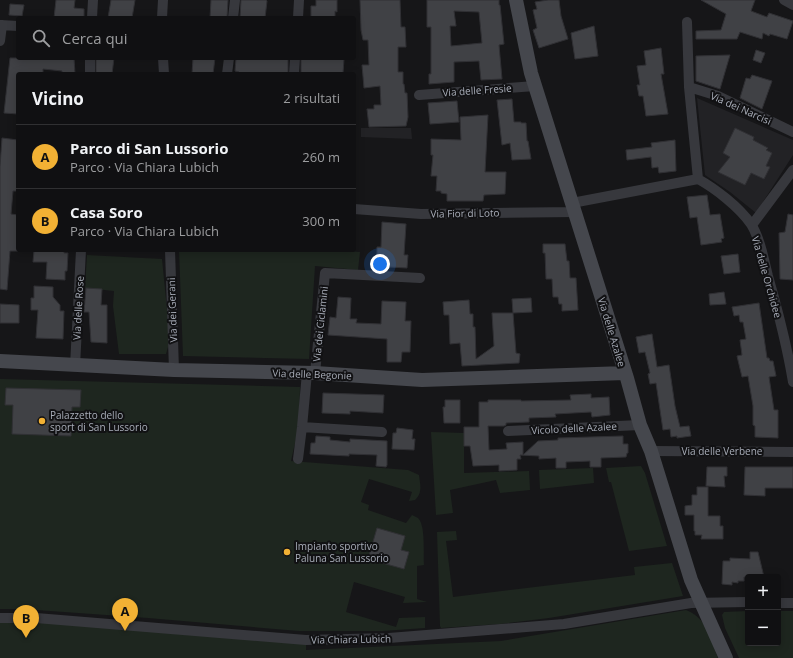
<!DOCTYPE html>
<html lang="it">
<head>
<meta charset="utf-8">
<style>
	:root { --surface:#101012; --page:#1e1e20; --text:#f1f3f6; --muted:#9c9d9f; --line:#303032; --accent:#f2b134 }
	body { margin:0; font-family:"Open Sans",sans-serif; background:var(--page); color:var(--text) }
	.controls { position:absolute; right:12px; bottom:12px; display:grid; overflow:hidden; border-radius:4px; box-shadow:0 2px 10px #0003 }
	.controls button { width:36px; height:36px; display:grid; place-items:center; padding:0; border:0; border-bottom:1px solid var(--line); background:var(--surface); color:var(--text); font:20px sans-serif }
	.you { position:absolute; left:380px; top:264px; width:14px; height:14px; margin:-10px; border:3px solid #fff; border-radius:50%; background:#1a73e8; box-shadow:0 0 0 6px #1a73e833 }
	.badge { display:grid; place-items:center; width:26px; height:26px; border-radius:50%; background:var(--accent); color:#111; font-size:13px; font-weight:700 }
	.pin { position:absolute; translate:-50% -33px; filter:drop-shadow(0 1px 2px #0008) }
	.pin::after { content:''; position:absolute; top:21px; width:14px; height:12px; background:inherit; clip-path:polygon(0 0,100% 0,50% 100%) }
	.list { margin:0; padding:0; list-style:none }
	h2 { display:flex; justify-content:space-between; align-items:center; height:52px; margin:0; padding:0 16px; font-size:17px }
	h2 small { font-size:13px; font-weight:400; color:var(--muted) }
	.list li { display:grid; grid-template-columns:26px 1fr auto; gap:12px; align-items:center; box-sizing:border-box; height:64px; padding:0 16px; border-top:1px solid var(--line) }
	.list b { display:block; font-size:15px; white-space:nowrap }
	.list p { margin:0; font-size:13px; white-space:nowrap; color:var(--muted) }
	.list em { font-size:13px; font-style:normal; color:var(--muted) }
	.icon { flex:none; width:22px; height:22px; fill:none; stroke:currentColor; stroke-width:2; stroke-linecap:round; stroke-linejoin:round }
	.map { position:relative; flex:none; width:793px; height:658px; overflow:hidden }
	.search { position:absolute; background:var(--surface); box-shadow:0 2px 10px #0003; left:16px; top:16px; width:340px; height:44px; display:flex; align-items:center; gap:10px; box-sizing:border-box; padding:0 14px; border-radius:4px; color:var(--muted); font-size:15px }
	.panel { position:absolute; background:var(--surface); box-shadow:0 2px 10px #0003; left:16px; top:72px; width:340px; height:180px; border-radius:4px }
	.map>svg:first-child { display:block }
	.built { fill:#222225 }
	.green { fill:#1e261f }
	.building { fill:#404145; stroke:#303034; fill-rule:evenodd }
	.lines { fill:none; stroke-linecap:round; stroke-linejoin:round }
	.street { stroke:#37383d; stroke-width:10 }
	.secondary { stroke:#45474d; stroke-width:14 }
	.poi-dot { fill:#f2b134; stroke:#111113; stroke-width:1.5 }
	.labels { text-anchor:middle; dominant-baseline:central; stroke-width:4; stroke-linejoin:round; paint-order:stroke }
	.street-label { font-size:10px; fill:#a8adb8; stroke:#111113 }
	.poi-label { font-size:10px; fill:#a8adb8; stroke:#111113; text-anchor:start }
</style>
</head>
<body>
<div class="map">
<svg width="793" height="658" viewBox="0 0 793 658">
	<rect width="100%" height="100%" fill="#161618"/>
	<path class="built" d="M697,98L793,140V155L756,213L730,192L705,175Z
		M361,128H411L412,139L361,137Z"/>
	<path class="green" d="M179,250H329L360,252L358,270L315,266L309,359L183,356Z
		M87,255L162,259L170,340L166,354H119L113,306L114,291L85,288Z
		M0,379L300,387L299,425L291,461L408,470L419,475C420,484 423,493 415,500L409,501L412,492L369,479L361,502L369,505L368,510L406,523L412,515C414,516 416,517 418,518C426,525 423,555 424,565L417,566V599L427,602L403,603L405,597L354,582L346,612L396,627L399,618L425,617V628L383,631H299L148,618L22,609H0Z
		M431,432L464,433V473L529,471L530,490L500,493L496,480L450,490L453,513L436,515Z
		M641,466L645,473L667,546L629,551L611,482H609L606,468Z
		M593,468L594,483L540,489L539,470Z
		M456,531L457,540L446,541L453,597L635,575L634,567L672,563L683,596L549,618L500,624L441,628L440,626L437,532Z
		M686,610C708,619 710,638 718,658H0V623L53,620L306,640V650L501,641Z
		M748,611V643H778V611H793V658H739L725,628L722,615L724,612Z"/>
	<path class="building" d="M56,0H75L74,8L84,9V18H54Z
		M111,0H135L132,18H108Z
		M211,0H228L227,18H210Z
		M241,0H266L267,1L265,18H240Z
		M316,0H337V12L335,11V18H311V6H316Z
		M360,0H400L401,27H405L406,47H398V72H403V84H404L405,93H407L408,117L406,126L369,127L367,109H374V105H381L380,86L364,88L362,65H369L368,40H363L361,30Z
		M427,0H499V5H500L504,44L499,45L502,79L481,80L479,61L454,62V82L429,84V74H431V27H427ZM454,11L479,12L482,43L451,46L450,26H456Z
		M548,0H559L561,16L568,39L539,48L533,30L537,28L533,10L537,9L535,2Z
		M701,0H755L751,11L767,17L769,13L793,21L787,39L770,34L769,36L763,33L762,39L740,32L737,39H696V31L721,30L726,14Z
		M10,4L24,5L22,16L9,15Z
		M594,26L598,56L575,59L571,33Z
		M661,48L664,74H661L668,114L646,116L643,96H639L637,85H640L637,66L646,65L644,51Z
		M756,50L765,53L761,63L753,60Z
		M730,55L720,89L696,81V56Z
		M10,58H74L75,74H62V71L43,69V74H18V114L4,113Z
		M96,58H114L112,74H96Z
		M193,58H215L213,74H192Z
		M236,58H288V74H239V72L235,71Z
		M301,58L344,59L343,73L301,74Z
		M752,75L772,81L762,109L740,98L746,78L750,79Z
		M512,99L514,122H521V123H526L527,141H528L531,159L512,160L510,143L502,145L497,100Z
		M457,101L459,122L430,124L428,103Z
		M488,115L485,172H506L505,194L484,195L483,201H447V194L441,193V191H436L437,176H431L433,155H431V139L461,140L460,117Z
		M735,128L754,137L753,140L768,148L766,150L772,153L766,166L770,167L764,179L751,173L745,185L718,172L730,157L723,153Z
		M2,138L18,140V191H13L11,214L18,215V251H10L7,290L0,289V166Z
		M675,140L676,171L659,173L658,167L652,168L651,157L627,160L626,150L652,147L651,143Z
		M707,195L710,215L720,214L724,238L721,239L722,242L701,245L697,217L690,218L687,197Z
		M788,214L793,215V280L780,279L779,233L785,232Z
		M382,222L406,224L404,255H408L407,268L389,267V265H380V263H377V247H381Z
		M543,244H565L567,261H569L570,278H576L578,310L562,311V304H559L558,297H553L552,279H546L545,253H543Z
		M34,250H64V253H68L67,271H65V280L46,279L47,262H33Z
		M738,254L740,272L724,274L721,256Z
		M34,286L53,287V297L60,305V311H64L63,339L36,338L38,310H31V298H34Z
		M86,288L102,289L101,305H107V343L91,342L89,312H84Z
		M724,292L726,304L710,305L709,294Z
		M338,297L351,298L350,319H357L356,323L381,324L382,301L406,302L405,321H411L410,352H402L401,362H387V339L328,335L330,317L336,318Z
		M531,298L532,312L513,313L512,299Z
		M469,300L470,314H473V327H475L476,359L494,346L492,313H513L516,353L520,354L519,363L462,366L460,343L450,344L449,315H444L443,302Z
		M759,303L767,358H769L770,361H773L776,376L769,377L774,410H778V438L755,437V426L753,425V406L748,376L742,377L737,356L742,355L740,340L746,339L743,322H740L739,315L734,316L732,307Z
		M0,304L19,305V323H0Z
		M652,334L657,367L669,365L675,406L680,427L689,426L691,436L677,438V436L671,437L670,429L663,430L656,383L650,384L648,374L650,373L645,352L639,353L636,337Z
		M6,388L81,390L80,407H72L71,436L12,434L13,405H5Z
		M323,393L384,395L383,413L350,411V414L322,413Z
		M591,394V398L609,397L610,415L592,417L591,412L555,414L556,417L529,418V422L506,423V425L504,426H488L489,450L507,449L506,443L523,442V455L538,441L558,440V438L623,436V444H628V453H627L626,457L601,458V467H590V461L566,462V468H556V458L539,459V456L520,455L521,459H517V470L499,471V465L473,466L470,446H464V427H479V402H488V400H521V401L571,400L570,395Z
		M445,400H460V423H444L443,407H445Z
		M397,428L413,430L412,439H415L414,450L392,449L393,433H396Z
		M316,436L330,437V440L350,442V439L387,441V465L386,467L376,466L377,455L349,454V456L310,454L311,443H315Z
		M707,467H727V476H724L725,487L706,486Z
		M745,467H793V488H765V496L744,495Z
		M697,487H708V516H720V526H723V539H701L702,535H695V531H694V515H685V506L692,505V495H697Z
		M377,528L405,536L401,550L409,552L404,569L368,559Z
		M750,552H758L764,577H744V581H738V583L732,582V585L722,584L723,561H730V558L750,559Z"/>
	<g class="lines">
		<path class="street" d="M784,0L793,5
			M92,18L93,0
			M162,18L163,0
			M233,18L235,0
			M298,18L299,0
			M687,22L689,87L698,179
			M0,25L18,26
			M0,41L2,25
			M163,58L164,74
			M90,74V58
			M227,74L229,58
			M294,74L295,58
			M689,87L718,96L793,132
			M419,95L535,86
			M572,203L698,179C716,189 739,207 751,224C760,238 764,260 768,276C778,311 787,346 793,382
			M354,209L421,214L575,212
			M752,225L793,170
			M170,250L174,370
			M75,366L81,250
			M315,373L325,273L420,278
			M302,427L382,432
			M508,431L640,425
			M651,451L793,452
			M298,459L302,427L307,373
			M778,603H793
			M0,618H36L306,640L389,638L564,624L691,603L748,602"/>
		<path class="secondary" d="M516,0L531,73L627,378L640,425L651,451L691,580L726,658
			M0,361L174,370L315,373L422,380L625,373"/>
	</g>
	<g class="poi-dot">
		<circle cx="42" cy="421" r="4"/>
		<circle cx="287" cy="552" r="4"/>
	</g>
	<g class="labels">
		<g class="street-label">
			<text transform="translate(477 90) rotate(-4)">Via delle Fresie</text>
			<text transform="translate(741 108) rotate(24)">Via dei Narcisi</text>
			<text transform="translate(465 213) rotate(-1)">Via Fior di Loto</text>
			<text transform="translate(767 277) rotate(74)">Via delle Orchidee</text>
			<text transform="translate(78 308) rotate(-87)">Via delle Rose</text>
			<text transform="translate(172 310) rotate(-92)">Via dei Gerani</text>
			<text transform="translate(320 324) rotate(-84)">Via dei Ciclamini</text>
			<text transform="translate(612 332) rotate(73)">Via delle Azalee</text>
			<text transform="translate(312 374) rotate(2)">Via delle Begonie</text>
			<text transform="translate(574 428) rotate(-3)">Vicolo delle Azalee</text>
			<text x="722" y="451">Via delle Verbene</text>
			<text transform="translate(351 639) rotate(-1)">Via Chiara Lubich</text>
		</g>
		<g class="poi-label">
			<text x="50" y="415">Palazzetto dello<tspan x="50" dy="12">sport di San Lussorio</tspan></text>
			<text x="295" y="546">Impianto sportivo<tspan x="295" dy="12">Paluna San Lussorio</tspan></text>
		</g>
	</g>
</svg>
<div class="controls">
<button>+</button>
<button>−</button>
</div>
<div class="you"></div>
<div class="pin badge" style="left:125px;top:631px">A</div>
<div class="pin badge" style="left:26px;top:638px">B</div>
<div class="search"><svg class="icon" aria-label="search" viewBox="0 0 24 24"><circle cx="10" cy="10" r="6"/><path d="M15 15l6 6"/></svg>Cerca qui</div>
<section class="panel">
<h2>Vicino<small>2 risultati</small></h2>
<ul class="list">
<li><span class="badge">A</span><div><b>Parco di San Lussorio</b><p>Parco · Via Chiara Lubich</p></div><em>260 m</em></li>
<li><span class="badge">B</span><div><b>Casa Soro</b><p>Parco · Via Chiara Lubich</p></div><em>300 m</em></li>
</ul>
</section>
</div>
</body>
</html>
